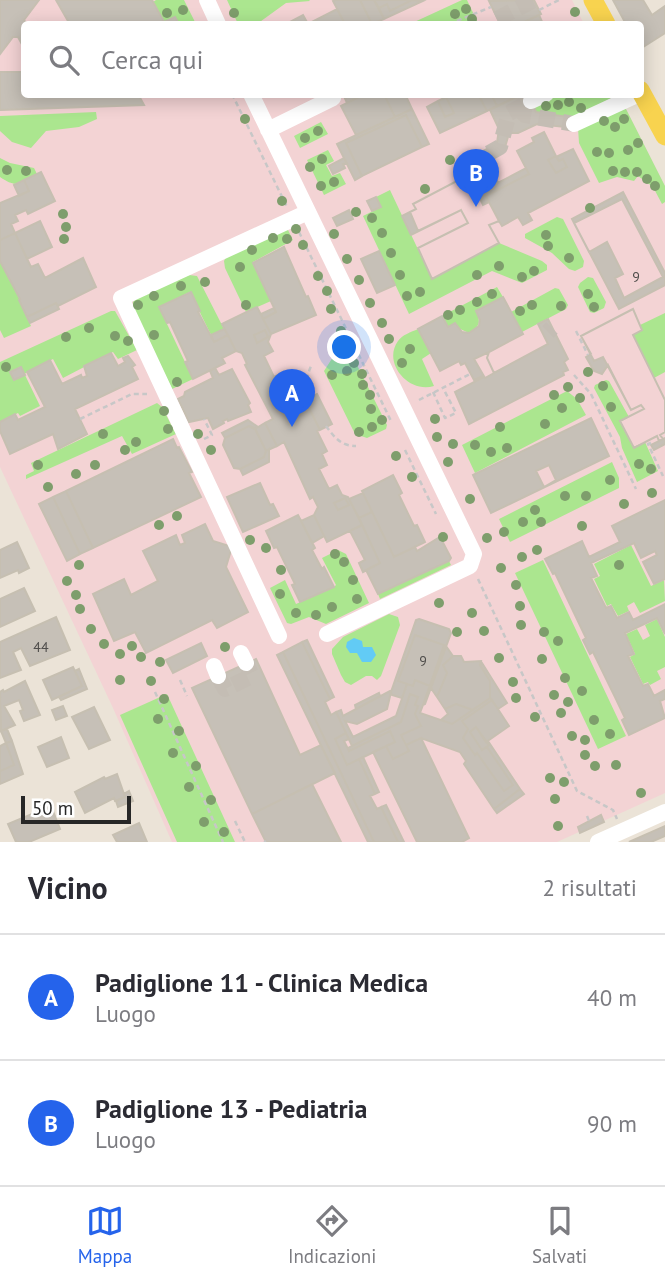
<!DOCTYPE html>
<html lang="it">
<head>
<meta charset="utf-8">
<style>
	:root { --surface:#fff; --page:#f2f2f3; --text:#2b2b33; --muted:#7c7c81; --line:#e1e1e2; --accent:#2563eb }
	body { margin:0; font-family:"PT Sans",sans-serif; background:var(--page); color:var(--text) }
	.scale { position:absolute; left:21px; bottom:18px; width:110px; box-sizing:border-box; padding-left:7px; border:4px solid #272727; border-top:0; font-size:19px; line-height:24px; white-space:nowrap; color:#272727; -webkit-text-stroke:5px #fff; paint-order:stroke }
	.you { position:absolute; left:345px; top:348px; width:24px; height:24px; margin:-18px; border:5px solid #fff; border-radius:50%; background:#1a73e8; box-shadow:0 0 0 10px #1a73e833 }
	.badge { display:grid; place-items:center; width:46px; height:46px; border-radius:50%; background:var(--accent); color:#fff; font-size:23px; font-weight:700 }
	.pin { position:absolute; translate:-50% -58px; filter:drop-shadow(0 2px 4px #0008) }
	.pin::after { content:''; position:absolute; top:37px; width:24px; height:21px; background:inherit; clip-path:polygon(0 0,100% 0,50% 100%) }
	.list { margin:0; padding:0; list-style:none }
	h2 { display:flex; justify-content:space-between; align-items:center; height:91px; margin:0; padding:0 28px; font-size:30px }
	h2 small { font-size:23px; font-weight:400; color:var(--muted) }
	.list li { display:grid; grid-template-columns:46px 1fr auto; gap:21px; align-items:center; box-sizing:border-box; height:126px; padding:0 28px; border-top:2px solid var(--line) }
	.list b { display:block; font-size:26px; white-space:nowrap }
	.list p { margin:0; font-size:23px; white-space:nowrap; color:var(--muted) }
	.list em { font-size:23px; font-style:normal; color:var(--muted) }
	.icon { flex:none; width:38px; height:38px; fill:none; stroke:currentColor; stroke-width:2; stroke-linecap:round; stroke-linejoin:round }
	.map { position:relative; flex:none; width:665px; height:842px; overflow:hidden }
	.search { position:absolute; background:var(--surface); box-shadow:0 4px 18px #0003; left:21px; right:21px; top:21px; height:77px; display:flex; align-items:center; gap:18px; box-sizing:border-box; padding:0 24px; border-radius:7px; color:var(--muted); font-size:26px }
	.sheet { height:343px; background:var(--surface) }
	nav { display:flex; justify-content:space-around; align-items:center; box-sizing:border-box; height:98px; border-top:2px solid var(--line); background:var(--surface); font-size:19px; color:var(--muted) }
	nav a { display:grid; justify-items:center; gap:4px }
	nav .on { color:var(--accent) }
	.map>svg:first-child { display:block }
	.medical { fill:#f3d3d4 }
	.green { fill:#abe68f }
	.water { fill:#62cbf5 }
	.building { fill:#c6c0b7; stroke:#c6bfb1; stroke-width:2; fill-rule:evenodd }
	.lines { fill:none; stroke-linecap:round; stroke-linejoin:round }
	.minor-tunnel { stroke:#c4bdb4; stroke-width:16; stroke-dasharray:16 8; stroke-linecap:butt }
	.path { stroke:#c7c7c7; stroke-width:2.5; stroke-dasharray:5 3.5; stroke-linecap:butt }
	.minor { stroke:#fff; stroke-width:16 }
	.major { stroke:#f8d34f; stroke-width:19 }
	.tree { fill:#7e9e6c }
	.labels { text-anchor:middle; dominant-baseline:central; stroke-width:5; stroke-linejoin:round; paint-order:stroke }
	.number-label { font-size:14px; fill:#4f4d4b }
</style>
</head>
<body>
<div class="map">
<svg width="665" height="842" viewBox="0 0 665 842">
	<rect width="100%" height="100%" fill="#ebe3d7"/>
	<path class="medical" d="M0,0H572L584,24H24V94L619,95L665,186V793L557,842H172L113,708L0,467Z"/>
	<path class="green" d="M156,0H184L196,24H166L153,2Z
		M227,0H309L310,1L286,3L257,24H238Z
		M462,0H467L477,21L471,24H410Z
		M619,94L574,118L536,112L534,106L558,95Z
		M625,107L665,186V202L662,204L653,187L638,176L634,181L617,177L599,183L579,143L578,128Z
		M96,112L97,119L79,127L46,131L31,148L12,142L0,131V116Z
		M321,122L328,134L300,148L294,136Z
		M328,150L334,161L326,165L332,176L340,173L346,184L324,195L307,160Z
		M0,158L10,163L34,168L37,174C18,183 18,189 0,177Z
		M390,190L432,279L499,243L542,261L547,265V270L522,283L492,271L409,314L363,216L381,207L376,197Z
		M557,217L563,219L584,261L583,267L575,271L569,269L552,253L525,238V234Z
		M283,230H288L293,240L253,262L271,301L246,312L225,268L224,261L227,255Z
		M0,261L20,299L19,300L31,326L4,338L0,330Z
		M189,275L197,276L224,329L211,335L190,292L159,307L193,379L172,389L133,308V302L137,298Z
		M588,277L593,278L606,302L604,308L594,313L590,312L578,287L580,283Z
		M497,287L503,297L476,311C481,322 480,327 469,333L458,328L448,327L442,316Z
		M555,288L559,289L568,305L566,309L522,332L511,312Z
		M111,311H115L137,350L118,359L113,352L63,378L53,359L24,374L20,367L10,372L14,380L25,375L40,406L20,416L18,413L0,422V362Z
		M665,313V372L654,378L633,335L642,330L640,325Z
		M418,329L431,353L422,359L434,386C409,394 382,363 398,341C402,335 411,332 418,329Z
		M346,350L350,351L387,425L386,429L367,438L355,434L324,371L333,357Z
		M606,380L609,381L629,417L620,422L633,447L645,442L658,471L637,482L622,448L620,437L594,388L595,385Z
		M567,391L577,399L586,415L475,473L462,445Z
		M157,403L162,407L176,434L132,454L122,436L26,479V475L34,471L31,463Z
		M612,462L619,478V488L510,542L499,519Z
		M631,545L651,586L664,580L665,601L640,613L634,602L627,606L629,611L618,616L611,604L607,606L594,579L600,576L594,564Z
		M338,550L346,554L369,603L326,624L309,617L291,624L287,623L270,588L285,580L296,604L334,587L336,585L322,558Z
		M543,560L626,736L598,749L515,573Z
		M449,561L451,565L380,599L378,594Z
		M389,614L398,617L400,625L381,676L377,680L372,676H366L351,685L345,682L341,675L332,654V649L343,637Z
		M657,619L665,637V667L657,671L661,679L650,685L648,682L643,684L630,657L635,654L626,634L637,629L643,640L650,636L645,625Z
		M167,694L235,842H177L120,715Z"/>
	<path class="water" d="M354,638L362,641L363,647H372L376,655L371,662H362L357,653H350L346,647L347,642Z"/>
	<path class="building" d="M0,0H39L24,20L27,24H24V48L18,37H13L0,54Z
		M56,0H152L164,22L175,17L179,24H66L68,21Z
		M335,0H360L372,24H345L333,1Z
		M360,0H374L384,19L372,24Z
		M374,0H412L390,11L387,4L379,8Z
		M412,0L423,1L384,19L379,8L387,4L390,11Z
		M534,0L541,14L520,24H500L489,1Z
		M613,0H643L652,15L665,6V33L640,49V24H626Z
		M337,9L345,24H308Z
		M303,15L308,24H291L290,22Z
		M539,15L543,24H520Z
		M0,72H24V94H138L144,105L0,110Z
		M343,94H365L347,103Z
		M365,94H384L395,117L356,135L341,106Z
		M384,94H405L412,109L395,117Z
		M478,94L487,111L440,133L427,107L438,101L445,117L454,113L446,97L443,99L441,95Z
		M488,94H491L497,106L487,111L480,98Z
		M491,94H522L497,106Z
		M522,94H528L536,112L574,118V128L537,124L518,133H509L504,151L486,160L498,183L526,168L529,174L486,196L489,202L483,205L477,192L481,190L466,161L497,143L499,129L490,110Z
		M446,97L454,113L445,117L438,101Z
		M412,109L429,144L422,147L406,115L346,143L362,176L355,180L337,144Z
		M406,115L422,147L362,176L346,143Z
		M544,132L556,156L548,160L556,173L567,167L563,159L559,161L556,157L573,149L589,181L528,213L532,220L523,225L518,217L502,226L499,221L489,225L499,243L432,279L418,248L468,223L461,210L411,235L402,216L416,209L413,204L472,173L481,190L477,192L483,205L489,202L486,196L529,174L517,151L534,142L532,138Z
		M556,156L559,161L563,159L567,167L556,173L548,160Z
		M344,158L347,163L343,164L345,168L333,174L329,166Z
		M41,172L55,201L28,214L26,210L15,215L18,221L11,224L15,233L0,240V203L29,191L24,180Z
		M472,173L481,190L477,192L483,205L489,202L499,221L489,225L499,243L432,279L418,248L468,223L461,210L418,231L410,212L416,209L413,204Z
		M24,180L29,191L19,196L14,185Z
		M623,192L665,273V285L619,309L572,219Z
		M376,197L381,207L372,211L367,201Z
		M622,199L663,277L624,298L615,278L623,274L607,242L589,252L574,223Z
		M349,210L353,219L337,226L333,218Z
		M40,221L52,247L27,259L15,233Z
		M15,233L31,267L38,264L45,278L83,258L96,287L58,306L56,303L27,317L19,300L20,299L0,261V240Z
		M284,247L306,297L308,296L316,315L271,334L263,319L276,312L253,263Z
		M379,251L395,285L377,293L361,259Z
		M191,292L200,311L198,312L214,342L228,335L236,351L222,358L225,363L193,379L185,362L188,361L170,322L167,323L159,307Z
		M503,297L523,334L489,352L487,358L494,373L548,344L538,324L548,319L568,359L564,362L568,370L563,372L564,375L469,424L455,392L484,377L483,376L474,380L465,363L461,365L459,361L440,371L418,329L442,316L448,327L455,323L462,332L469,333L479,326L480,320L476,311Z
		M56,303L59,309L30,323L27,317Z
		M257,307L271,334L268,342L273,351L264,356L274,377L283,372L288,384L293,382L302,401L305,400L320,430L317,431L327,451L322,454L327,465L319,469L329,489L337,485L342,495L348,497L362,525L327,542L314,515L318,507L313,497L310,499L284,442L277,446L265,423L273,419L245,365L247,364L242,353L236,351L222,324ZM265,330L268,337L257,343L254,335ZM345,498L349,505L338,510L334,503Z
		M274,308L276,312L263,319L261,314Z
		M633,309L642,330L633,335L665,400V432L660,435L663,439L659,441L657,436L634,448L620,421L644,409L641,405L631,410L608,365L602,374L594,371L586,357L591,354L581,336Z
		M633,309L642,330L633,335L665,400V432L660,435L663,439L659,441L657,436L634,448L620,421L644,409L641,405L631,410L603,357L594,361L581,336Z
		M224,329L228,335L214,342L211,335Z
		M265,330L268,337L257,343L254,335Z
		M489,352L487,358L494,373L485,378L474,359Z
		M111,353L118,366L125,362L123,358L128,356L135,365L132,367L138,379L75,409L87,434L58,449L53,434L10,454L0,431V422L15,414L18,420L45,407L27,372L50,360L62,384L81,375L82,378L87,376L84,366Z
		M21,367L25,375L14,380L10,372Z
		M215,368L219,375L232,369L250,403L248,405L251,412L228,421L227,419L223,421L224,423L213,429L208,418L189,422L178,399L184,396L185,392L213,378L210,371Z
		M317,394L332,424L320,430L305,400Z
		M591,418L609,456L491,513L473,475Z
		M248,420L258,427L255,429L249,426L225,438L222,433Z
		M265,423L277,446L266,451L255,429Z
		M249,426L255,428L266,451L264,457L240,469L234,468L223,445L225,438Z
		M665,438V444L654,450L651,445Z
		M173,439L177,448L179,447L192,472L189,473L201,497L93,548L66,491Z
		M269,449V462L243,475L240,469L264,457L266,451Z
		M549,465L556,480L544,487L536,471Z
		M393,475L402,493L399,495L414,526L417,525L425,542L394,557L362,491Z
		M260,483L270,505L273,504L279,516L243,532L227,497Z
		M66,491L93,548L80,554L53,497Z
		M363,493L372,512L359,518L349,499Z
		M53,497L80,554L67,561L39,504Z
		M345,498L349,505L338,510L334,503Z
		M665,500V579L654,584L643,562L657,555L655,551L641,558L634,543L591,563L597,576L591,578L606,608L611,606L617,618L629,612L633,620L665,604V634L657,618L625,633L634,654L628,656L643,686L648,684L654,696L665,690V699L660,701L665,718L629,735L622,720L625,718L615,697L593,652L590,654L583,640L586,638L555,573L553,574L545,559L582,541L589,557L620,542L612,526Z
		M372,512L394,557L415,547L417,551L440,537L451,558L449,561L378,594L366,570L380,563L359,518Z
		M298,515L315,548L312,550L322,569L324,567L334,587L300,602L292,585L295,584L277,547L274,548L266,531Z
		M314,515L324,536L312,543L301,521Z
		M205,524L213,541L232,547L226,567L248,612L217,628L212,620L146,653L135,632L114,641L93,594L124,579L131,595L158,581L143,551L176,535L180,545L185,543L182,535Z
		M362,525L380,563L363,572L359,563L365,560L350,531Z
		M17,542L29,568L19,573L18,570L0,578V550Z
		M24,588L35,611L0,627V599Z
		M56,617L70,650L30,666L21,648L13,652L21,670L0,678V642Z
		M419,619L449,629L451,633L425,704L423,705L444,645L415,635L398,681L407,684L402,698L392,695L391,692L416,620Z
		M415,635L444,645L430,686L415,680L413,686L398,681Z
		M307,640L334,697L330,699L302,642Z
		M302,642L330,699L325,702L331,715L336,712L346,733L335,739L347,765L359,759L375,794L370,796L377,809L381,807L398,842H374L283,652Z
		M201,643L207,656L173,673L166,660Z
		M446,646L453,656L443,665L447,673L437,697L431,688Z
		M283,652L374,842H368L277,655Z
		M453,656H461L464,662L481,661L480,665L490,681V698L473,710L456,704L445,709L437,697L447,673L443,665Z
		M256,659L300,755L321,745L335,773L252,814L192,688Z
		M482,663L507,703L498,709L490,698V681L480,665Z
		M73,667L82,686L52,700L43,680Z
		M79,669L87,689L61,700L59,697L82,686L75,671Z
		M415,680L430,686L420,713L452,724L490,698L492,700L462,721L468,729L463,738L475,755L477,753L504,791L513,785L487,747L489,745L486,742L488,741L520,789L494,809L464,764L466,761L460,752L421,738L406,745L401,735L421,726L415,714L418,706L415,705L418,697L410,694L401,722L352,746L336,712L341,710L343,716L390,691L391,692L387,709L357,724L345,721L353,737L396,716L407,684L413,686Z
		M25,681L40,715L24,721L20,711L23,710L19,700L4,706L15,725L1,731L0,692L3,690L4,692Z
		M379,693L380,696L356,709L355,705Z
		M410,694L418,697L415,705L418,706L415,714L421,726L401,735L409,751L393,759L386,746L395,742L390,731L349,751L348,748L401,722Z
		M492,700L509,726L486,742L476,727L470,732L482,750L487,747L513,785L504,791L477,753L475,755L463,738L468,729L462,721Z
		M456,704L473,710L452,724L441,720L448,714L445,709Z
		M63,706L67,716L56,720L52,710Z
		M94,707L110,740L89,749L72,717Z
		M476,727L489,745L482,750L470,732Z
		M7,729L12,741L6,743L1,731Z
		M390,731L395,742L347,765L335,739L346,733L349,739L344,741L349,751Z
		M61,737L69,758L47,767L38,747Z
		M421,738L469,838L462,842H417L373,752L386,746L393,759L409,751L406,745Z
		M12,741L23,774L0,784V771L14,765L6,743Z
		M6,743L14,765L0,771V746Z
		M363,757L379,792L375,794L359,759Z
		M117,774L125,797L115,801L114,798L85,813L75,792L104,777L105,779Z
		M312,784L341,842H266L252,814Z
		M520,789L524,794L497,813L494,809Z
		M129,791L133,801L118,807L116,801L125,797L124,794Z
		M386,805L404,842H398L381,807Z
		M51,806L60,829L29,842H16L8,824Z
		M601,815L604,822L580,833L578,827Z
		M139,823L147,842H117L113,835Z
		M665,826V836L651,842H629Z"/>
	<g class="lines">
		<path class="minor-tunnel" d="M497,19L534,0
			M518,108L525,115L574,124
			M468,165L500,147L509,113L531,101
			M548,332L552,328
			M218,676L225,689L252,676L246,663"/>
		<path class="path" d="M539,10L559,0
			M449,24L491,7
			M232,94L287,207
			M299,232L391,421
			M576,331L588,355
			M574,375L591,394L636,489
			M433,392L445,418L456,413L443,388
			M311,396C306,385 306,376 312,364
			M419,400L470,374
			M80,419L132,394H147
			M326,426C334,437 341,446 356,446
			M204,439L212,435L204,419
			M651,443L648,444L663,476
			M405,450L436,514
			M478,579L577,791L613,810L617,819
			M180,680L187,696
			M155,692L223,842
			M587,816L589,821
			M235,821L245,842
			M264,842L266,841"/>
		<path class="minor" d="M207,0L218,24
			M251,94L474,554L470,566L327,634
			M531,101L546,94
			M574,124L639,94
			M268,130L333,98
			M279,636L121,298L308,212
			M241,653L246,663
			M214,666L218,676
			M598,842L665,812"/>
		<path class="major" d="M593,0L606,24
			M640,90L665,136"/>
	</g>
	<g class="tree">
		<circle cx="466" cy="9" r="5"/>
		<circle cx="183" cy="10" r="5"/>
		<circle cx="575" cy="12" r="5"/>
		<circle cx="167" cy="13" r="5"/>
		<circle cx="234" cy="13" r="5"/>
		<circle cx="455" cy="14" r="5"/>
		<circle cx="472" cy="19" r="5"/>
		<circle cx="569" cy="102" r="5"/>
		<circle cx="558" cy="105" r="5"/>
		<circle cx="546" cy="106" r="5"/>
		<circle cx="581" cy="108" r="5"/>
		<circle cx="245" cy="119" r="5"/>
		<circle cx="624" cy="119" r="5"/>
		<circle cx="604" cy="121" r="5"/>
		<circle cx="615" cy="127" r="5"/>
		<circle cx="318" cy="131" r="5"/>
		<circle cx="305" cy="138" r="5"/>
		<circle cx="638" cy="143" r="5"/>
		<circle cx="628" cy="150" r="5"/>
		<circle cx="597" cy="152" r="5"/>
		<circle cx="609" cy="153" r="5"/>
		<circle cx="322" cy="159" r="5"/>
		<circle cx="450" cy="160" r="5"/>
		<circle cx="310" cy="167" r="5"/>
		<circle cx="7" cy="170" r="5"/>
		<circle cx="26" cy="171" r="5"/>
		<circle cx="613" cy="171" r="5"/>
		<circle cx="625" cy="172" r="5"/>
		<circle cx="637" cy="172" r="5"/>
		<circle cx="647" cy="179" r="5"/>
		<circle cx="334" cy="182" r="5"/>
		<circle cx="321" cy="186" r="5"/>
		<circle cx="655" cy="186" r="5"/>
		<circle cx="425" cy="189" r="5"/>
		<circle cx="282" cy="201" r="5"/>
		<circle cx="590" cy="208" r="5"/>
		<circle cx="356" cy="212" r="5"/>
		<circle cx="63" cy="214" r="5"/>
		<circle cx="372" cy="218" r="5"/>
		<circle cx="66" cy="227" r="5"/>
		<circle cx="296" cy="229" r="5"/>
		<circle cx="382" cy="233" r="5"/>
		<circle cx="334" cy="234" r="5"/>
		<circle cx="546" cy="235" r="5"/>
		<circle cx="273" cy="238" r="5"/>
		<circle cx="64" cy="239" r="5"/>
		<circle cx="287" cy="239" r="5"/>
		<circle cx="303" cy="245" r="5"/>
		<circle cx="548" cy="246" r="5"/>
		<circle cx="252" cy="250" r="5"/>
		<circle cx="391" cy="253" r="5"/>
		<circle cx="569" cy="258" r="5"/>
		<circle cx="347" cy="259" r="5"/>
		<circle cx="499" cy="266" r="5"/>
		<circle cx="240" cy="267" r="5"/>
		<circle cx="534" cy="271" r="5"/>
		<circle cx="400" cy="275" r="5"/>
		<circle cx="477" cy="275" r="5"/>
		<circle cx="318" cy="276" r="5"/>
		<circle cx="522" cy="277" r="5"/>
		<circle cx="359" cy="280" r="5"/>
		<circle cx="205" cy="282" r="5"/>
		<circle cx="181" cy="286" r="5"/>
		<circle cx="327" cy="291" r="5"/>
		<circle cx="420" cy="292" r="5"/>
		<circle cx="492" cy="294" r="5"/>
		<circle cx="588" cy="294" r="5"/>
		<circle cx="154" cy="296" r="5"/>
		<circle cx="407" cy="296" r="5"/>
		<circle cx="477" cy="302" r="5"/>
		<circle cx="370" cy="303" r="5"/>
		<circle cx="138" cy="305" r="5"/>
		<circle cx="246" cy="305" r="5"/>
		<circle cx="532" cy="305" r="5"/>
		<circle cx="561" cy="306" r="5"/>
		<circle cx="594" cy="307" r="5"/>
		<circle cx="331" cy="309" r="5"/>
		<circle cx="460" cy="310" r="5"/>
		<circle cx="520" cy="311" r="5"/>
		<circle cx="448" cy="315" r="5"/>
		<circle cx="382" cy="323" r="5"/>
		<circle cx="89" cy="328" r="5"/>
		<circle cx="341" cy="331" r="5"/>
		<circle cx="154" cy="335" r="5"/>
		<circle cx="115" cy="336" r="5"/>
		<circle cx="66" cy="337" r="5"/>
		<circle cx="389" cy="339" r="5"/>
		<circle cx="128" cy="341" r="5"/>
		<circle cx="410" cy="349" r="5"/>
		<circle cx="342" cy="357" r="5"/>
		<circle cx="354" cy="363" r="5"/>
		<circle cx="402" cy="363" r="5"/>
		<circle cx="6" cy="367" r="5"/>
		<circle cx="347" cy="371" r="5"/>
		<circle cx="588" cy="372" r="5"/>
		<circle cx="362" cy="374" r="5"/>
		<circle cx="332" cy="375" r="5"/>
		<circle cx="177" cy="382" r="5"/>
		<circle cx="363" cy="385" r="5"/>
		<circle cx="603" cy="386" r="5"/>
		<circle cx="568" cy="387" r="5"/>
		<circle cx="370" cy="395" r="5"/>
		<circle cx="554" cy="395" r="5"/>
		<circle cx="580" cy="398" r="5"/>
		<circle cx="611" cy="407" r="5"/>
		<circle cx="562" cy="408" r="5"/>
		<circle cx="371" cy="409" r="5"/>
		<circle cx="164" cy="411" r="5"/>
		<circle cx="435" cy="419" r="5"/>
		<circle cx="382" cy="420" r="5"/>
		<circle cx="545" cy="424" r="5"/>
		<circle cx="372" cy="427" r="5"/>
		<circle cx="500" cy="427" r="5"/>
		<circle cx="168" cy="429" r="5"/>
		<circle cx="359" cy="432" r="5"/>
		<circle cx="103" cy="434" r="5"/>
		<circle cx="198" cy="434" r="5"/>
		<circle cx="437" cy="437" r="5"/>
		<circle cx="136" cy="442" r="5"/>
		<circle cx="453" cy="444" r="5"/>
		<circle cx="475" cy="445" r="5"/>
		<circle cx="507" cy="448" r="5"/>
		<circle cx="125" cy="450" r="5"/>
		<circle cx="211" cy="450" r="5"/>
		<circle cx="491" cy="452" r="5"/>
		<circle cx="396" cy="456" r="5"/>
		<circle cx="448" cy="462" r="5"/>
		<circle cx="639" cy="464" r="5"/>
		<circle cx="38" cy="465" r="5"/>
		<circle cx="95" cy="465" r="5"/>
		<circle cx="651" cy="469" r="5"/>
		<circle cx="76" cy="474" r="5"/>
		<circle cx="412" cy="477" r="5"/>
		<circle cx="610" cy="480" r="5"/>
		<circle cx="48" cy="487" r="5"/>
		<circle cx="652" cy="493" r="5"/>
		<circle cx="565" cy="496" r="5"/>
		<circle cx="586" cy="496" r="5"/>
		<circle cx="470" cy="499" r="5"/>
		<circle cx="624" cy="504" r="5"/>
		<circle cx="535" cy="510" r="5"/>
		<circle cx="177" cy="516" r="5"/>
		<circle cx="523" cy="522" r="5"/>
		<circle cx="541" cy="522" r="5"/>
		<circle cx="159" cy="525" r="5"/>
		<circle cx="582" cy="526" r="5"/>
		<circle cx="504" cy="532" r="5"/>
		<circle cx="443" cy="537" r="5"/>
		<circle cx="487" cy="538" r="5"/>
		<circle cx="250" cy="540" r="5"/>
		<circle cx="266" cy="548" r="5"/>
		<circle cx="537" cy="550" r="5"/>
		<circle cx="335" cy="554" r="5"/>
		<circle cx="522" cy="557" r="5"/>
		<circle cx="344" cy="562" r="5"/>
		<circle cx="79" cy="565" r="5"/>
		<circle cx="619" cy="565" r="5"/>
		<circle cx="501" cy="568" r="5"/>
		<circle cx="281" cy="570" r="5"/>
		<circle cx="353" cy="580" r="5"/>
		<circle cx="67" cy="581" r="5"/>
		<circle cx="516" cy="585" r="5"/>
		<circle cx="280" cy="594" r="5"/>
		<circle cx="76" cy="595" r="5"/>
		<circle cx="357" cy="599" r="5"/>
		<circle cx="439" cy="603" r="5"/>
		<circle cx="520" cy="606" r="5"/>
		<circle cx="332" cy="607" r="5"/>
		<circle cx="80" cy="609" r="5"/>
		<circle cx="296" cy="613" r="5"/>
		<circle cx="472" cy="613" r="5"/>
		<circle cx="316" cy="615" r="5"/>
		<circle cx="521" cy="625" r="5"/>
		<circle cx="91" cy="629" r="5"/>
		<circle cx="484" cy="631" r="5"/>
		<circle cx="457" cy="632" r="5"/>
		<circle cx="544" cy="632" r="5"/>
		<circle cx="558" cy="641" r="5"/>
		<circle cx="104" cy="644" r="5"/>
		<circle cx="132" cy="646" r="5"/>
		<circle cx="225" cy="647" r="5"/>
		<circle cx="120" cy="654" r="5"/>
		<circle cx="141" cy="657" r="5"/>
		<circle cx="499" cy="658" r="5"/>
		<circle cx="542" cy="659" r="5"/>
		<circle cx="160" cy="662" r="5"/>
		<circle cx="565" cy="678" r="5"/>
		<circle cx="120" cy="680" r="5"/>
		<circle cx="151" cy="681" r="5"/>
		<circle cx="513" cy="682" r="5"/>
		<circle cx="582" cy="691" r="5"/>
		<circle cx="554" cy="695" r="5"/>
		<circle cx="516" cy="698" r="5"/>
		<circle cx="164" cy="699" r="5"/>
		<circle cx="568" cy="702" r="5"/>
		<circle cx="561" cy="713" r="5"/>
		<circle cx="535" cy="717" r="5"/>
		<circle cx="158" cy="719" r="5"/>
		<circle cx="594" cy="720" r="5"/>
		<circle cx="179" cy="731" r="5"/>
		<circle cx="610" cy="734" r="5"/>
		<circle cx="572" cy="736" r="5"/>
		<circle cx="585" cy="740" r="5"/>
		<circle cx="173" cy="753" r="5"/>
		<circle cx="585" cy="755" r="5"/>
		<circle cx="616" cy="765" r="5"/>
		<circle cx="196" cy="766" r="5"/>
		<circle cx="595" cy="766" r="5"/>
		<circle cx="550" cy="778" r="5"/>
		<circle cx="564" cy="782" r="5"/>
		<circle cx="189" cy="787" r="5"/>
		<circle cx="641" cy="793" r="5"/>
		<circle cx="555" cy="799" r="5"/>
		<circle cx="211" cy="800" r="5"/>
		<circle cx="204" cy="822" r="5"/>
		<circle cx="558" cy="826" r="5"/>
		<circle cx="224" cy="832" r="5"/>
	</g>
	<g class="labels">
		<g class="number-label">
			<text x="636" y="277">9</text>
			<text x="41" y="647">44</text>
			<text x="423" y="661">9</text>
		</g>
	</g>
</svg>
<div class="scale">50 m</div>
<div class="you"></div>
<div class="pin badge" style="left:292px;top:427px">A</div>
<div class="pin badge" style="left:476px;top:207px">B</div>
<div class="search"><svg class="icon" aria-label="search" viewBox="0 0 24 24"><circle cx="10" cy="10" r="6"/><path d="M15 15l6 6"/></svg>Cerca qui</div>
</div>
<section class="sheet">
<h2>Vicino<small>2 risultati</small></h2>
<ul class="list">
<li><span class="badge">A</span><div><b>Padiglione 11 - Clinica Medica</b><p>Luogo</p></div><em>40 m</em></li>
<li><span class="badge">B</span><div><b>Padiglione 13 - Pediatria</b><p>Luogo</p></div><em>90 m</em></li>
</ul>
</section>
<nav>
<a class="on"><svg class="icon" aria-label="map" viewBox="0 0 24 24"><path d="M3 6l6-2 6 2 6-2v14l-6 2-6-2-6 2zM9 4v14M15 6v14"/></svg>Mappa</a>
<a><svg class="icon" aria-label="directions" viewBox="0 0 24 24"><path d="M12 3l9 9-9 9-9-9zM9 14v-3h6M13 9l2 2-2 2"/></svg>Indicazioni</a>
<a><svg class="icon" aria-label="saved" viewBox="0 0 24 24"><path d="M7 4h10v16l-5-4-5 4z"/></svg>Salvati</a>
</nav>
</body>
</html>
